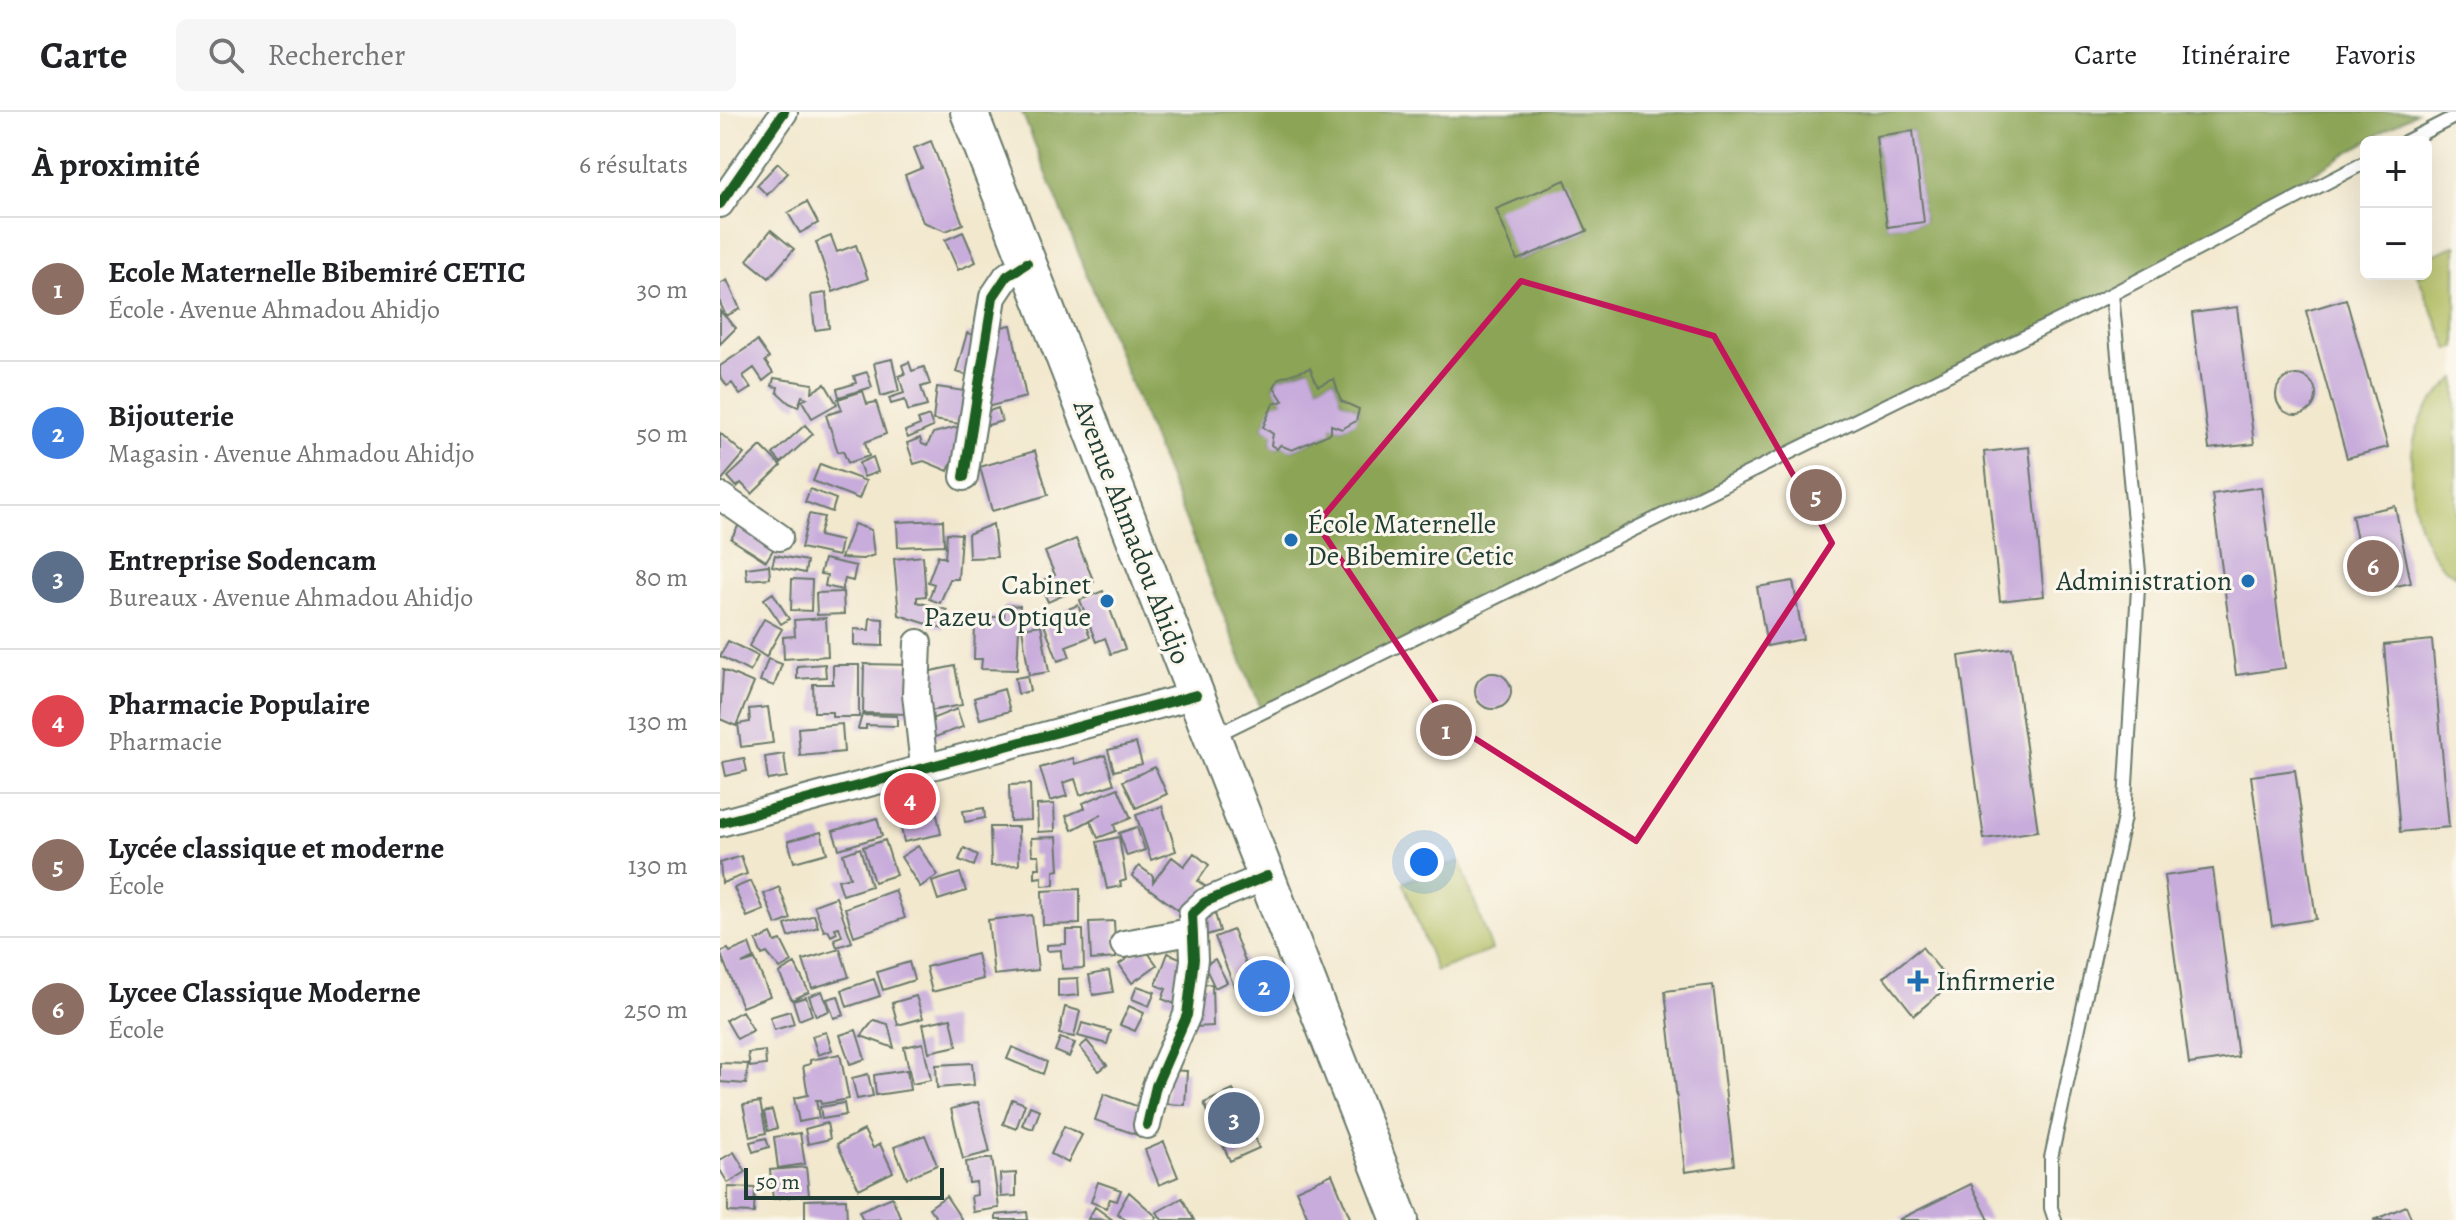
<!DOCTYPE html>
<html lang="fr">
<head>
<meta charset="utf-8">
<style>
	:root { --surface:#fff; --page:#f6f6f6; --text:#202124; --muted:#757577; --line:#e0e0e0; --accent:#1f6fb2 }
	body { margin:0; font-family:Alegreya,serif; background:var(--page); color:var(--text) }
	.controls { position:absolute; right:24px; top:24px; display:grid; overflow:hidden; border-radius:12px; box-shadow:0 8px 32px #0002 }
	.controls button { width:72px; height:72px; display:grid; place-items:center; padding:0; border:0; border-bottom:2px solid var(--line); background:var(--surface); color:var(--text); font:40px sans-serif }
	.scale { position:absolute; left:24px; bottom:20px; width:200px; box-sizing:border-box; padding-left:8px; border:4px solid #1f3d34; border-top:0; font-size:22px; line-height:28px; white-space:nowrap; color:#1f3d34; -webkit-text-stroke:6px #fbf7ec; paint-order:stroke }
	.you { position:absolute; left:704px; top:750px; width:28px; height:28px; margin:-20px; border:6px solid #fff; border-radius:50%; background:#1a73e8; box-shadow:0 0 0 12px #1a73e833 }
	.badge { display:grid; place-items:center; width:52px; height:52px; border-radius:50%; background:var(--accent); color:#fff; font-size:26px; font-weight:700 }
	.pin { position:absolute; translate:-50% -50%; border:4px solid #fff; box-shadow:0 2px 8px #0006 }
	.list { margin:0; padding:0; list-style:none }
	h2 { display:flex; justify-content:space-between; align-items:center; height:104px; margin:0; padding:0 32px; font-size:34px }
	h2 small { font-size:26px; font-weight:400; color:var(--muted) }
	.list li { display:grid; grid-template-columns:52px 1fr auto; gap:24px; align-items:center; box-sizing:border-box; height:144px; padding:0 32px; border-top:2px solid var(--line) }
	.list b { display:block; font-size:30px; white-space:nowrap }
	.list p { margin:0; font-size:26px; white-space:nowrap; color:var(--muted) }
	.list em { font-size:26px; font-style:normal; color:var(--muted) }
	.icon { flex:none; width:44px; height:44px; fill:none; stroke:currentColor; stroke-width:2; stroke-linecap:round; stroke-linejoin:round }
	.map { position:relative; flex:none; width:1736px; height:1108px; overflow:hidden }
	header { display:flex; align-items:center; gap:48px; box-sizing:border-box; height:112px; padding:0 40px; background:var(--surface); border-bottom:2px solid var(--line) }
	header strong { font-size:38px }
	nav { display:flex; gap:44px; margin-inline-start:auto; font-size:28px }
	.search { width:560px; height:72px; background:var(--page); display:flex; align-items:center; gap:20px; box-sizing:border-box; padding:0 28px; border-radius:12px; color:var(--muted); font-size:30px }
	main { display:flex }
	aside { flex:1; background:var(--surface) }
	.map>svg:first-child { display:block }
	.green { fill:#afbc5e; stroke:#677c49; stroke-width:2 }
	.forest { fill:#8ba455; stroke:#557044; stroke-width:2; fill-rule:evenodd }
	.building { fill:#c8acdb }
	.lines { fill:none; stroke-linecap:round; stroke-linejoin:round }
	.lane-casing { stroke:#69796a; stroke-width:16 }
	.street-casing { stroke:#69796a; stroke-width:30 }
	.secondary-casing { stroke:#69796a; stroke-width:40 }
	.lane { stroke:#fff; stroke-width:12 }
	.street { stroke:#fff; stroke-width:26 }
	.secondary { stroke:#fff; stroke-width:36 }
	.cycleway-casing { stroke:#fbf7ec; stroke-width:15 }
	.cycleway { stroke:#1b5e20; stroke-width:10 }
	.marked { fill:none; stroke:#c2185b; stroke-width:6; stroke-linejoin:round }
	.poi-dot { fill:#1f6fb2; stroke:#fbf7ec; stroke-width:3 }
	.labels { text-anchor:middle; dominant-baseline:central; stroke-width:6; stroke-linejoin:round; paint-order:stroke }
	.poi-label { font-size:28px; fill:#1f3d34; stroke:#fbf7ec; text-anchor:start }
	.street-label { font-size:28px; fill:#1f3d34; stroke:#fbf7ec }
</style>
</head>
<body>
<header>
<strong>Carte</strong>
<div class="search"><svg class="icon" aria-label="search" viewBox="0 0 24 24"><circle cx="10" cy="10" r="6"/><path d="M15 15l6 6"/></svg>Rechercher</div>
<nav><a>Carte</a><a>Itinéraire</a><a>Favoris</a></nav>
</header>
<main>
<aside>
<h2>À proximité<small>6 résultats</small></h2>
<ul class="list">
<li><span class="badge" style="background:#8d6e63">1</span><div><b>Ecole Maternelle Bibemiré CETIC</b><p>École · Avenue Ahmadou Ahidjo</p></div><em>30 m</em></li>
<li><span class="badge" style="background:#3f7fe0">2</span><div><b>Bijouterie</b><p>Magasin · Avenue Ahmadou Ahidjo</p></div><em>50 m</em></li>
<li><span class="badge" style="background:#5c6f8a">3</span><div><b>Entreprise Sodencam</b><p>Bureaux · Avenue Ahmadou Ahidjo</p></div><em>80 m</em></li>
<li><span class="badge" style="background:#e0444e">4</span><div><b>Pharmacie Populaire</b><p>Pharmacie</p></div><em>130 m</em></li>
<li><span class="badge" style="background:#8d6e63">5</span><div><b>Lycée classique et moderne</b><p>École</p></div><em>130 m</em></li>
<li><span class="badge" style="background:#8d6e63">6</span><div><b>Lycee Classique Moderne</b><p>École</p></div><em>250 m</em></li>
</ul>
</aside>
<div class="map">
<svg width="1736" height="1108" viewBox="0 0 1736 1108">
	<rect width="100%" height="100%" fill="#fbf7ec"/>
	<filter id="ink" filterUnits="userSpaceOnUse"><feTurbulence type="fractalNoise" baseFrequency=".0125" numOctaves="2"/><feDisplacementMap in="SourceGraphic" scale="16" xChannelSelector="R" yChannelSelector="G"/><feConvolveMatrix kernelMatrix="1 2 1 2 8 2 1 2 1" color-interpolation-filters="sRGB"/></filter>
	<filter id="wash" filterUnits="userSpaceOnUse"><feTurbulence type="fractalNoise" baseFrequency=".006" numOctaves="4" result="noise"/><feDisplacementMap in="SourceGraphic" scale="32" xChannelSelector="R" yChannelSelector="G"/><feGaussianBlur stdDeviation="1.8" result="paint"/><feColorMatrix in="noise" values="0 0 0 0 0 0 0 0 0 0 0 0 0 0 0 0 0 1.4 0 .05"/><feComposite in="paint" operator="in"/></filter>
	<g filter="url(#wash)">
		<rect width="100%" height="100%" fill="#f2e8ce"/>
		<path class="green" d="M1736,133V235L1729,238L1697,162H1706V146Z
			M1736,266V464C1693,441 1682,357 1698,315C1705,295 1720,279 1736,266Z
			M740,749L772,838L716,859L683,770Z"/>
		<path class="forest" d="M302,0H1696L1389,183L544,604ZM1193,19L1204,110L1167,115L1156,24ZM777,98L867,119L798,148ZM589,256L598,274L614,267L621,289L639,297L635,309L622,317L611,313L610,321L572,338L560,333L557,337L551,333L553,322L543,315L553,293L563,289L554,274L559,266Z"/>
		<g id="blocks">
			<path class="building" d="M1193,19L1204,110L1167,115L1156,24Z
				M211,29L243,112L226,119L203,110L185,63L202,56L194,36Z
				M58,51L68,61L47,83L37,73Z
				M845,68L867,119L797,148L776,97Z
				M87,90L98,111L80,121L68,101Z
				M51,118L74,137L49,166L27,148Z
				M243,120L256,150L238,158L225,128Z
				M111,124L117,140L136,133L148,167L113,180L96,130Z
				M7,168L20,197L6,204L0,191V172Z
				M106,181L109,216L95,218L91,183Z
				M1626,187L1668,335L1627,346L1586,199Z
				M1517,195L1534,332L1489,337L1472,201Z
				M0,199L16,216L0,232Z
				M291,213L306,285L259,297L264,258L275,256L267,218Z
				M247,221L265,226L255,265L236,260Z
				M37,229L49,246L45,249L53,261L43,269L34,256L23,264L31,276L20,283L12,271L7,274L0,264V254Z
				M172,247L179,279L161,284L154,251Z
				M189,250L192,259L204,255L210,272L201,275L207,294L188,299L185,288L171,292L169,286L184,281L179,264L185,262L182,253Z
				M590,256L598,274L614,267L621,289L639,297L636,309L622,317L611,313V321L572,338L560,333L557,337L551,333L553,322L543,315L553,292L563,289L554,275L559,266Z
				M147,260L152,275L119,285L117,277L136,271L134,264Z
				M1556 283a20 20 0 1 1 40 0a20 20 0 1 1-40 0Z
				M54,266L93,272L92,280L105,272L117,292L92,306L82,289L87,286L82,284L78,295L69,291L57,280L58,275L52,274Z
				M217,275L252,280L247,313L213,308Z
				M143,279L147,292L156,290L166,322L145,330L149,344L128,351L123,339L118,340L106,303L122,298L118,287Z
				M278,296L282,309L258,316L254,304Z
				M209,304L213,315L188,326L185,319L200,313L198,308Z
				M85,313L93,322L61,351L53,342Z
				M237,315L249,320L239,331L228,359L204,349L194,352L187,331L200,326L202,332L207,334L213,321Z
				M0,321L24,342L0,370Z
				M41,334L61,354L32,382L21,371L17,375L8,365Z
				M1309,335L1324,484L1280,489L1264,340Z
				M315,339L328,383L272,399L260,355Z
				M153,345L158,360L144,365L139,351Z
				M100,352L146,369L139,387L93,369Z
				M1541,375L1565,556L1516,563L1492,382Z
				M90,377L116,387L112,400L85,390Z
				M1675,394L1691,471L1647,480L1632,403Z
				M89,402L104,405L99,424L121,429L118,444L81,436Z
				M223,408L224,433L178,435L177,410Z
				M20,411L56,433L46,449L11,427Z
				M134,412L151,418L154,443L143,447L121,446Z
				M273,412L277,445L249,446L248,422Z
				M227,421L241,422L238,467H230L220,491L209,487L214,472L208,470L218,443L225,446Z
				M356,427L374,470L328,490L319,470L335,463L325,440Z
				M55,443L87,449L85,461L52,454Z
				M203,444L206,484L197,485V490L227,498L223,517L179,503L174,447Z
				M104,447L136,454L133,469L125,467L122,478L105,474L107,463L100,462Z
				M49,453L50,466L27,468L26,456Z
				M72,467L92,468L91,499L71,498Z
				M1073,469L1083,527L1047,534L1037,475Z
				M383,479L405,537L391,542L385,526L376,530L360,488Z
				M123,480L124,502L97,503L96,481Z
				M53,481L69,507L61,512L44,487Z
				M285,493L300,494L297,558L261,557L262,547H254L255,511L267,512V505H284Z
				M358,493L370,525L346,534L350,545L338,549L322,507Z
				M106,506L108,544L64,547L63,525L75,524L74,508Z
				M150,506L163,507V534L134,533V517L149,518Z
				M44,507L62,517L46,545L29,534Z
				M321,513L329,560L309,563L302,516Z
				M1712,528L1729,715L1680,720L1664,533Z
				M8,529L38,544L30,560L0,544Z
				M1292,536L1318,719L1264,727L1239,544Z
				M48,547L62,552L54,574L40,569Z
				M105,552L106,565L77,567V554Z
				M144,552L192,553L191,602L143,601Z
				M113,553H139V605H112V600H94L93,572H113Z
				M235,554L242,593L204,600L197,562Z
				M3,558L34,571L16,614L0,607Z
				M755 579a18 18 0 1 1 36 0a18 18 0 1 1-36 0Z
				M307,564L310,579L298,582L295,566Z
				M284,577L290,599L260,607L254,586Z
				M48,595L53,631L21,635L18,612L30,610L29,597Z
				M237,597L243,615L207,628L201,611Z
				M710 616a16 16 0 1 1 32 0a16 16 0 1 1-32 0Z
				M142,603L177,604V614L146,613V617H138Z
				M122,612L124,640L80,644L78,616Z
				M416,631L422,652L394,659L388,638Z
				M64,642L67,665L48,668L45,645Z
				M385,643L394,672L360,683L355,667L343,671L347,684L330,689L320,656L353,646L355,652Z
				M24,646L27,659L6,664L3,650Z
				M435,655L447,682L416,696L403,669Z
				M1575,658L1596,807L1552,814L1531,664Z
				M310,672L311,708L290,709L289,673Z
				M398,676L411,706L394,713L396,719L378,726L370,708L382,702L352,718L346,704L365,696L363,691Z
				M214,688L221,722L184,730L177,696Z
				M334,692L335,719L318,720L317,693Z
				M442,694L456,739L431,748L416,703Z
				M264,696L265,706L245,710L243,699Z
				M157,706L162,724L119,737L113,719Z
				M270,715H298L299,753L271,754Z
				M417,715L425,738L407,744L399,721Z
				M101,720L107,741L74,750L68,729Z
				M337,725L339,758L334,759V773L322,774V765L315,766V756H320L319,743H312L311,726Z
				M399,725L406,768L400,770L401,774L387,777L377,730Z
				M165,728L176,763L154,770L143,735Z
				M198,734L218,763L200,775L181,745Z
				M140,736L151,774L123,783L118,768L130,765L123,742Z
				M244,736L258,743L254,754L239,748Z
				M474,741L489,753L478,769L486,775L465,803L412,764L419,754L433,764V770L452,745L464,754Z
				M21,744L27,762L2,771L0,751Z
				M1493,757L1518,945L1469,952L1444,764Z
				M240,761L246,779L218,788L212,770Z
				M31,769L44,798L27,805L14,776Z
				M59,775L71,807L56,813L44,782Z
				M360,777V812L323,813L322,779Z
				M175,778L185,806L134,824L125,796Z
				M116,785L132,830L117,835L114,827L122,824L119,815L115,816L117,821L111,824L108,818L104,819L94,793Z
				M494,798L500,819L480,825L474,805Z
				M94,803L98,815L69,825L65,813Z
				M312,803L318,858L274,863L268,808Z
				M394,809L396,846L371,848L369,810Z
				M346,818H363L364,856L342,857L341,838L327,839V833L346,832Z
				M513,818L533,870L515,877L495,825Z
				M51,822L55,830L61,828L72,850L60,857L47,841L42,843L36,829Z
				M29,832L34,846L22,852L35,848L50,884L22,895L0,840L8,837L10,840Z
				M424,835L437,853L412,871L399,852Z
				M1202,835L1231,872L1194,903L1164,865Z
				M120,837L129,865L92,876L83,848Z
				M448,841L474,852L460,894L442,887L446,877L436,873Z
				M257,842L263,867L212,880L206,855Z
				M495,847L507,870L495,876L484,853Z
				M189,850L194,868L163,878L157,860Z
				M75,852L89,880L72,888L59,861Z
				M389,859L393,880L373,883L369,863Z
				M358,866L359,883L338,885V867Z
				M154,867L160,884L127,895L122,878Z
				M492,872L493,914L474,915V873Z
				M993,873L1014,1053L965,1060L945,879Z
				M417,874L435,880L429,894L412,887Z
				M102,879L109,899L96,904L89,884Z
				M118,884L124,903L114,906L107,887Z
				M196,884L203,906L178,913L172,891Z
				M86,885L92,903L79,908L73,889Z
				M409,894L424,901L415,919L400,913Z
				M345,895L360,899L354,925L339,922Z
				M22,899L33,918L17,927L6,908Z
				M70,899L74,912L54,918L50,905Z
				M231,906L237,934L209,940L203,912Z
				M154,908L168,912L174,936L141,924Z
				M362,911L391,919L387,932L358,924Z
				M136,918L145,947L130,952L120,923Z
				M106,920L112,938L98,943L92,924Z
				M340,926L355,931L349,945L335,939Z
				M367,929L387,953L379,959L360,935Z
				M203,931L211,968L192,972L184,935Z
				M292,935L327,950L323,962L287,947Z
				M45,939L46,953L30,955L28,941Z
				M120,942L129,987L101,992L100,988H96L99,1006L79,1010L74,986L88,983L83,954L90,952V948Z
				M0,951L28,952L26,972L0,970Z
				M252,951L254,973L217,976L216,953Z
				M187,958L190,978L156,983L154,963Z
				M448,958L467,959L465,993L446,992Z
				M148,962L153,984L137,987L132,966Z
				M513,978L539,1036L510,1049L484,991Z
				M384,982L430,999L420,1024L375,1008Z
				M292,987L305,992L296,1017L283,1012Z
				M40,990L46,1021L30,1025L23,993Z
				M258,990L270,1040L243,1047L231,997Z
				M124,991L126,1003L102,1007L100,995Z
				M310,994L320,998L313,1017L302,1013Z
				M52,998L57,1016L48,1019L44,1000Z
				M107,1011L110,1027L88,1032L85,1017Z
				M344,1014L362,1023L348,1051L331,1042Z
				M144,1018L153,1036L160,1032L173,1060L139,1077L117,1032Z
				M80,1021L85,1052L58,1056L54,1025Z
				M205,1023L217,1053L187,1066L174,1035Z
				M46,1026L49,1035L33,1040L30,1030Z
				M444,1030L458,1065L439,1073L425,1038Z
				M14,1040L26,1060L8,1071L0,1058V1048Z
				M272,1046L279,1096L253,1100L251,1084L257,1083L256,1070L249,1071L246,1050Z
				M86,1055L89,1083L53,1087L50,1058Z
				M296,1061V1084L281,1085L280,1062Z
				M612,1062L631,1108H589L576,1078Z
				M378,1070L401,1078L397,1089L390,1087L386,1096L371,1090Z
				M1251,1072L1269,1108H1178Z
				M8,1075L35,1076L34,1101L8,1100Z
				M409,1080L437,1105L434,1108H406L397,1101Z
				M226,1084L242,1108H218L209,1096Z
				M172,1085L181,1107L143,1108L139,1099Z
				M462,1086L474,1108H442L437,1100Z
				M126,1087L127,1108H85V1088Z
				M1686,1094L1692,1108H1654Z
				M375,1095L393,1108L368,1107Z
				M307,1100L308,1108H276V1103Z"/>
		</g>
	</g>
	<g filter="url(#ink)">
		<use href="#blocks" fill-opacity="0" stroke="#69796a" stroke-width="2"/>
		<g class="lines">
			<defs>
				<path id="lane" d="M1685,30L1736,4
					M496,623L1392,182L1646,50
					M1335,1108L1331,1096V1046L1404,705L1419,460L1392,182"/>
				<path id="street" d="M0,92L64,0
					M244,365L273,185L287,164L307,151
					M0,384L59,425
					M198,531L196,582L204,654
					M0,711L476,583
					M404,832L470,820
					M427,1013L436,974L467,903L474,847L472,802L485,790L547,764"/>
				<path id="secondary" d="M249,0L680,1108"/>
			</defs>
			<use href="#lane" class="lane-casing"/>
			<use href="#street" class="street-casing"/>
			<use href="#secondary" class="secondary-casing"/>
			<use href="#lane" class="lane"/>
			<use href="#street" class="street"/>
			<use href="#secondary" class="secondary"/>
			<defs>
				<path id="cycleway" d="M0,92L64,0
					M244,365L273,185L287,164L307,151
					M0,711L476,583
					M427,1013L436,974L467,903L474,847L472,802L485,790L547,764"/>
			</defs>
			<use href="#cycleway" class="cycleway-casing"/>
			<use href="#cycleway" class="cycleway"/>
		</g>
	</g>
	<path class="marked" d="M801,169L994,224L1112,431L916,729L729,610L597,412Z"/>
	<g class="poi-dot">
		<circle cx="571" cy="428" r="8"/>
		<circle cx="1528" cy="469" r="8"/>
		<circle cx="387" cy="489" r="8"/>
		<path d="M1194 857h8v8h8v8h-8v8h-8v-8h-8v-8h8z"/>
	</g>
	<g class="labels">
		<g class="poi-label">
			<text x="587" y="412">École Maternelle<tspan x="587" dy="32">De Bibemire Cetic</tspan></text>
			<text x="1512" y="469" text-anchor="end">Administration</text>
			<text x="371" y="473" text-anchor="end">Cabinet<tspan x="371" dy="32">Pazeu Optique</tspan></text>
			<text x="1216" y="869">Infirmerie</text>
		</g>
		<g class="street-label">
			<text transform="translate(412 420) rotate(69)">Avenue Ahmadou Ahidjo</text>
		</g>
	</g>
</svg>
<div class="controls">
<button>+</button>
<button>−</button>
</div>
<div class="scale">50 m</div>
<div class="you"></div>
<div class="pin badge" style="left:726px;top:618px;background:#8d6e63">1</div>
<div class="pin badge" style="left:544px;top:874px;background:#3f7fe0">2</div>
<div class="pin badge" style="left:514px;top:1006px;background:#5c6f8a">3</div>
<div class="pin badge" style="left:190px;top:687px;background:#e0444e">4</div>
<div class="pin badge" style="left:1096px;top:383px;background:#8d6e63">5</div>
<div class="pin badge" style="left:1653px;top:454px;background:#8d6e63">6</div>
</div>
</main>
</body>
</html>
